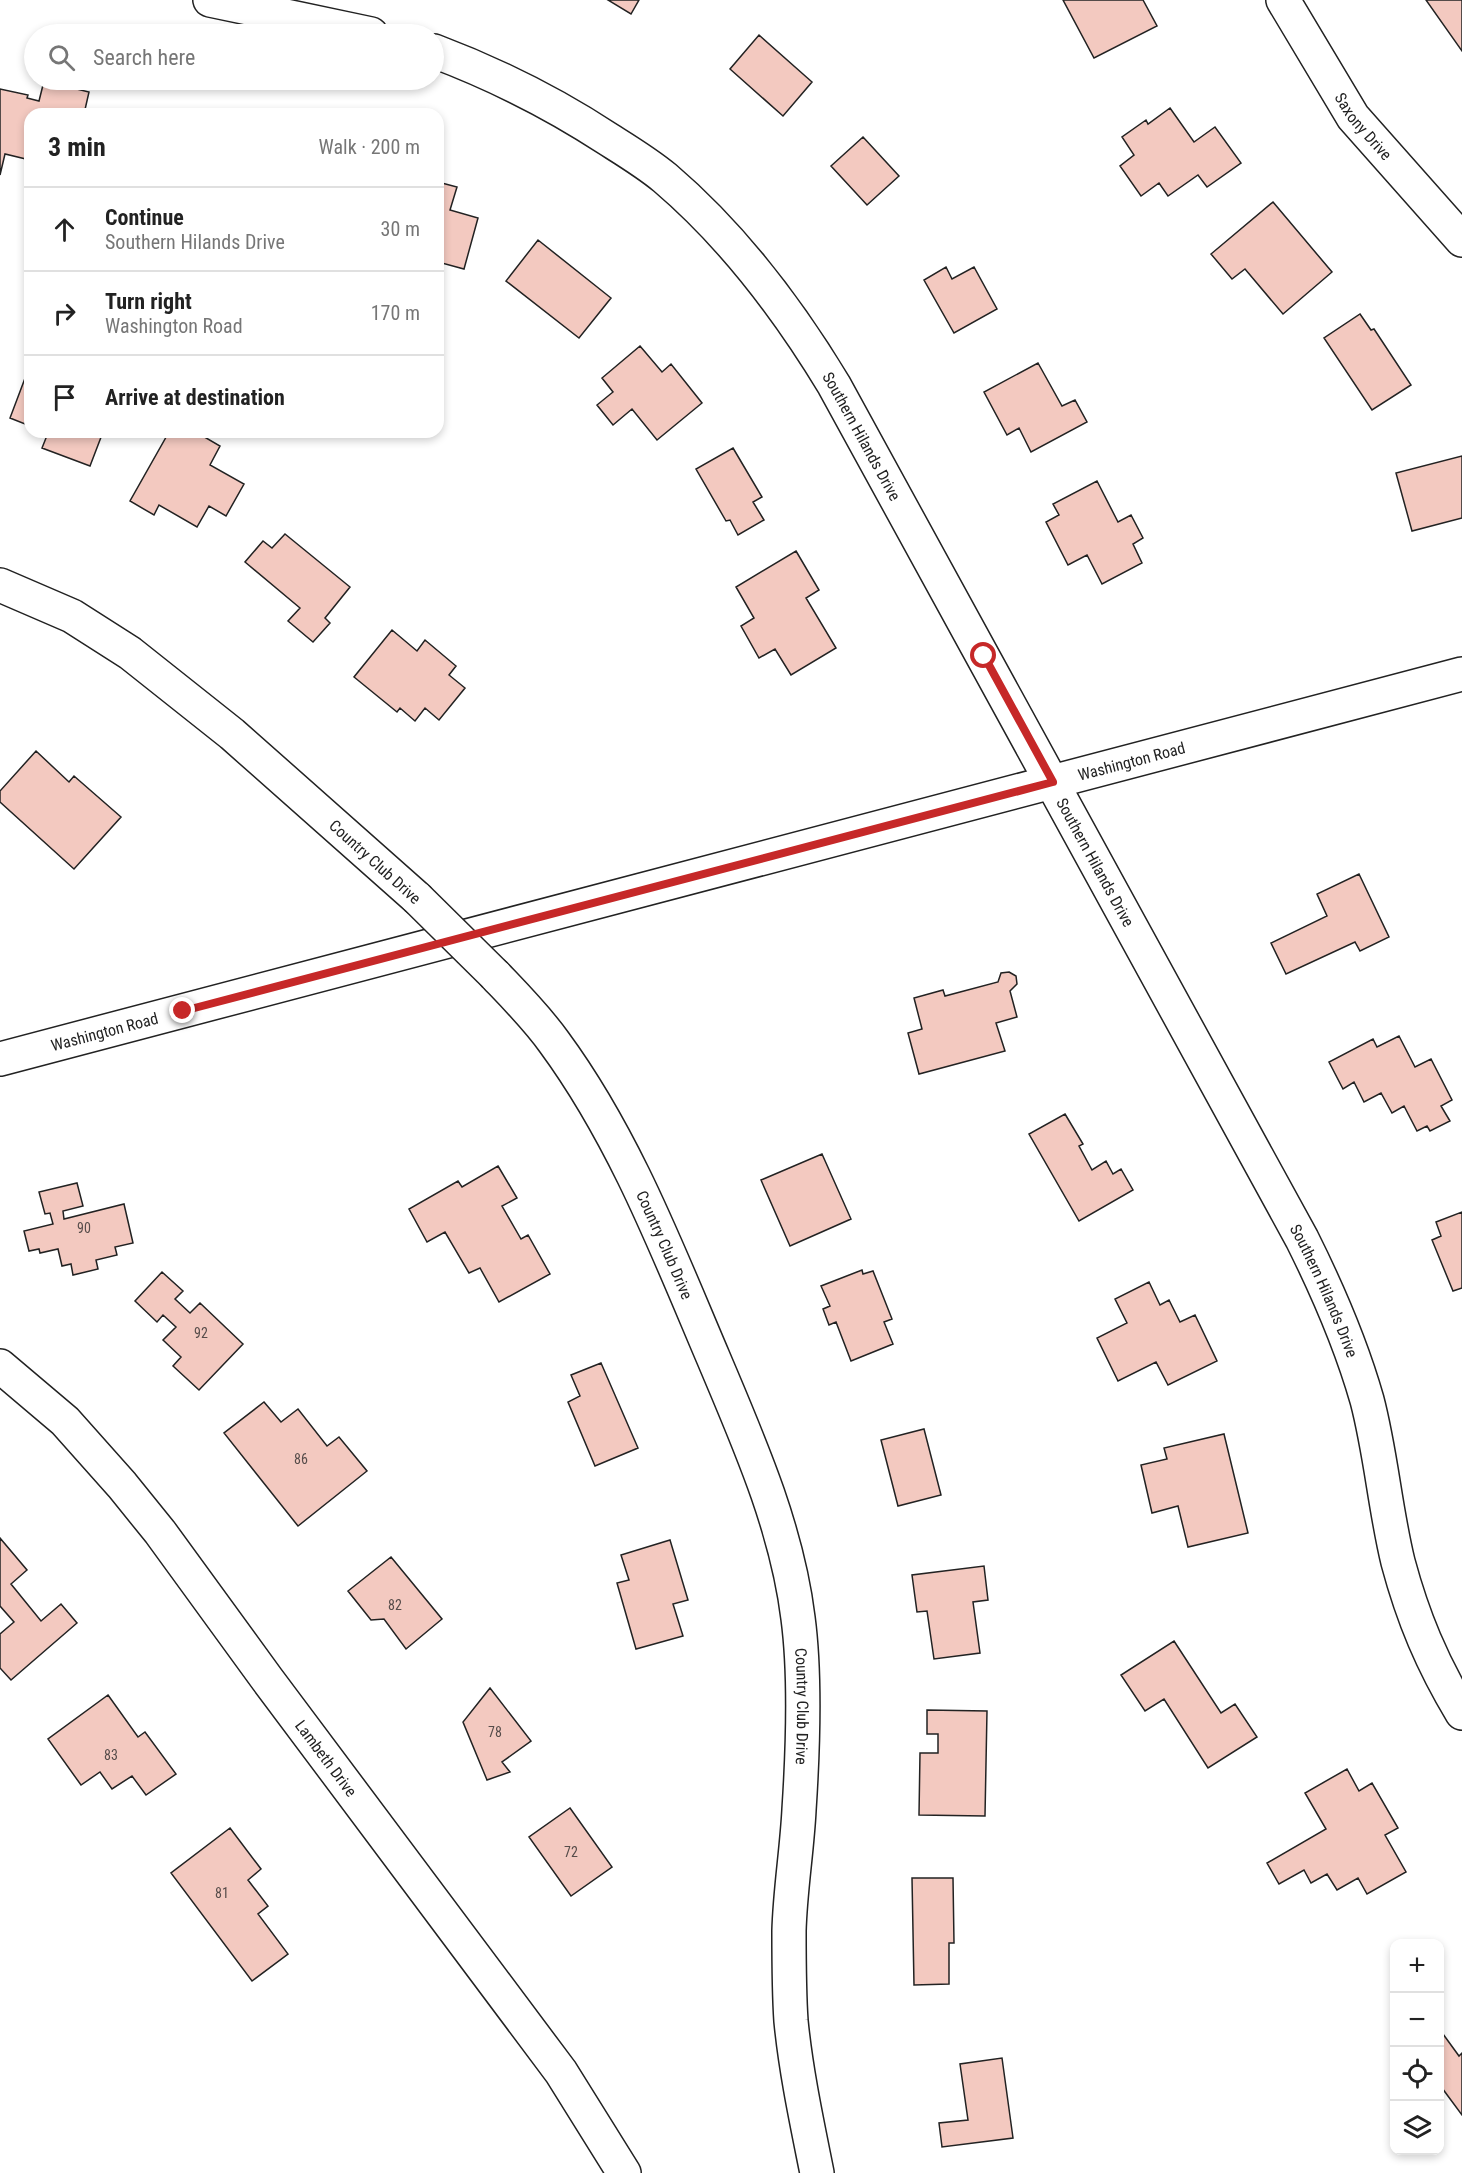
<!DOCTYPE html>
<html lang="en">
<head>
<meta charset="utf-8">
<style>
	:root { --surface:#fff; --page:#f2f2f2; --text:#222; --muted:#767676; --line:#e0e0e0 }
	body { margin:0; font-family:"Roboto Condensed",sans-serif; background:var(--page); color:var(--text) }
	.controls { position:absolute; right:18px; bottom:18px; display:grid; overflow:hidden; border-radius:12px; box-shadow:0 3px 9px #0003 }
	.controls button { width:54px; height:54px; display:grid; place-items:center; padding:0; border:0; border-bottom:2px solid var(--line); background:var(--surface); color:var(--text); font:30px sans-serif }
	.stop { position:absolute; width:18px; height:18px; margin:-14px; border:4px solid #c62828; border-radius:50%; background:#fff }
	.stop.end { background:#c62828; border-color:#fff; box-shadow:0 2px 6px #0008 }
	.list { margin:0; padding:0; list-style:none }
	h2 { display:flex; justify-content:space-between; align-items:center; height:78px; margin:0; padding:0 24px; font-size:26px }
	h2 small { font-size:20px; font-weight:400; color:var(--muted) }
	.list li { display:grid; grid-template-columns:39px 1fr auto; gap:18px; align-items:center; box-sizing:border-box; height:84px; padding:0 24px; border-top:2px solid var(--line) }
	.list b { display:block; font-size:22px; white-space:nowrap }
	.list p { margin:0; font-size:20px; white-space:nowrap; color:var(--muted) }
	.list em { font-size:20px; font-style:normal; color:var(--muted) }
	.icon { flex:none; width:33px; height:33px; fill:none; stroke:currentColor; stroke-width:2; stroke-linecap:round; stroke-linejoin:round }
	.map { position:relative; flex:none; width:1462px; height:2173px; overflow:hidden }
	.search { position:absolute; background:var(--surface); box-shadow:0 3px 9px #0003; left:24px; top:24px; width:420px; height:66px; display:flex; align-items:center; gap:15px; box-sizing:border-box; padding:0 21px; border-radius:33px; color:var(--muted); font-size:22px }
	.panel { position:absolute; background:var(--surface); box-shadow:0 3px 9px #0003; left:24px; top:108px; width:420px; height:330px; border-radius:18px }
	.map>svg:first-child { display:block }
	.building { fill:#f3c9c0; stroke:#222; stroke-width:1.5 }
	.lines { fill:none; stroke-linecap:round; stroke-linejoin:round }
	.minor-casing { stroke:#222; stroke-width:36 }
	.major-casing { stroke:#222; stroke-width:36 }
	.minor { stroke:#fff; stroke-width:33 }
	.major { stroke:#fff; stroke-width:33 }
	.minor-bridge-casing { stroke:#222; stroke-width:36; stroke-linecap:butt }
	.minor-bridge { stroke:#fff; stroke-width:33 }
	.route { stroke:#c62828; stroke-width:8 }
	.labels { text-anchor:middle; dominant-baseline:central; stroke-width:4.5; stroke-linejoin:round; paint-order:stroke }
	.number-label { font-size:14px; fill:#564c4a }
	.street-label { font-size:16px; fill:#222; stroke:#fff }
</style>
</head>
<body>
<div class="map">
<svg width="1462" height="2173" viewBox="0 0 1462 2173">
	<rect width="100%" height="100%" fill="#fff"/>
	<path class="building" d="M608,0H639L631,14Z
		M1063,0H1143L1157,26L1094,58Z
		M1426,0H1462V51Z
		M759,35L812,82L783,116L730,69Z
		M44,81L89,92L84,114H30V160L5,154L0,175V89L28,95L27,98L39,101Z
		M1170,108L1194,142L1215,127L1241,163L1207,187L1198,175L1168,196L1159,183L1141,196L1120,166L1134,155L1122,137L1146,120L1148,124Z
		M863,137L899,176L867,205L831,166Z
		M438,182L457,187L450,210L478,218L464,269L438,262Z
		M1273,202L1332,272L1283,314L1245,269L1232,279L1211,254Z
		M538,240L611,298L579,338L506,281Z
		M946,267L952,279L974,267L997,309L954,333L924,280Z
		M1360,314L1371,330L1374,329L1411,385L1372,410L1324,338Z
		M640,346L662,372L671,364L702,403L657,440L632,409L613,425L597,405L613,392L602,378Z
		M1038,363L1062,406L1075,400L1087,422L1031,452L1019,428L1007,435L984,392Z
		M27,373L30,374V426L10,418Z
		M45,432H103L90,466L42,448L48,433Z
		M169,432H196L220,446L210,465L244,484L226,516L209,506L197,527L159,505L154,515L130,501Z
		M733,448L762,497L753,502L764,520L738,535L730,520L726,521L696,469Z
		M1462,456V518L1412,531L1396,473Z
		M1097,481L1118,522L1131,515L1143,538L1133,544L1142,563L1102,584L1087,555L1068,565L1046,522L1059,515L1053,504Z
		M285,534L350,587L325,618L330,623L313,642L288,621L300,608L245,562L263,541L272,548Z
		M796,551L819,590L806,598L836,648L791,675L775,649L759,658L741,626L754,618L736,587Z
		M392,630L417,651L425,640L456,666L449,675L465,688L439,720L425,708L415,721L400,708L397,712L354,677Z
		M36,751L69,782L74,776L121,817L74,869L0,802V791Z
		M1359,874L1389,937L1360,951L1355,942L1286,974L1271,943L1327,916L1317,894Z
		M1009,972L1016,976L1017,984L1010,991L1017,1017L996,1023L1005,1051L919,1074L908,1033L922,1029L914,998L943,990L945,996L998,982L1001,973Z
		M1399,1036L1415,1067L1431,1059L1452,1100L1441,1106L1450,1121L1430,1131L1427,1126L1417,1131L1404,1106L1392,1113L1381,1093L1364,1102L1354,1082L1343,1089L1329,1062L1373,1039L1377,1047Z
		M1065,1114L1083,1144L1079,1146L1092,1170L1106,1161L1113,1174L1121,1169L1133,1190L1079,1221L1029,1134Z
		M822,1154L851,1219L790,1246L761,1180Z
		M498,1166L517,1198L502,1206L521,1239L528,1235L550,1274L499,1302L480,1268L469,1273L445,1232L427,1242L409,1209L458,1181L462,1187Z
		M77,1183L83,1206L63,1211L64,1219L124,1204L133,1243L115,1247L117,1255L96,1260L98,1269L73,1275L71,1264L62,1266L58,1249L40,1253L39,1249L29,1251L24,1231L53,1224L50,1213L45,1214L39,1192Z
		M1462,1212V1288L1453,1291L1432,1240L1441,1236L1436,1222Z
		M862,1270L863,1274L873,1271L892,1319L884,1322L893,1344L851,1361L836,1322L829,1325L823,1309L830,1306L821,1286Z
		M162,1272L183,1291L175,1299L190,1313L200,1303L243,1344L199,1390L173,1366L181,1357L163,1340L176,1327L163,1315L157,1322L135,1301Z
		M1149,1282L1160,1305L1169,1300L1180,1322L1195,1315L1217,1361L1168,1385L1156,1362L1118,1381L1097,1338L1127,1323L1115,1299Z
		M601,1363L638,1448L595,1466L568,1402L580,1396L571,1375Z
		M264,1402L281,1422L298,1409L327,1446L339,1437L367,1471L298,1526L224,1433Z
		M924,1429L941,1495L898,1506L881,1440Z
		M1224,1434L1248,1533L1188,1547L1178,1506L1152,1513L1141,1465L1167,1459L1164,1448Z
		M0,1538L27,1570L11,1584L41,1621L61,1604L77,1623L11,1680L0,1668V1634L14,1622L0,1606Z
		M670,1540L688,1600L673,1604L683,1636L636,1649L617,1583L629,1580L621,1555Z
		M391,1557L442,1619L406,1649L384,1619L371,1620L348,1591Z
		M984,1566L988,1600L973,1602L980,1653L934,1659L927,1611L917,1612L912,1575Z
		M1174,1641L1221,1713L1235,1704L1257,1737L1208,1768L1164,1699L1145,1711L1121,1675Z
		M490,1688L531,1741L502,1762L510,1772L487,1780L463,1722Z
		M108,1695L138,1737L145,1732L176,1774L146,1795L132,1776L112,1789L100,1772L81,1785L48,1739Z
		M927,1710L987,1711L985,1816L919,1815L920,1753H938V1734H927Z
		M1347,1769L1359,1791L1372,1783L1398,1828L1385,1835L1406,1872L1367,1894L1358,1878L1337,1890L1327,1874L1311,1883L1304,1870L1279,1884L1267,1863L1326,1829L1305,1793Z
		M570,1808L612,1867L571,1896L529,1837Z
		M230,1828L261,1869L248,1880L268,1906L258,1914L288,1954L252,1981L171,1873Z
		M912,1878H953L954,1943H949V1984L914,1985Z
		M1443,2034L1459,2056L1462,2053V2115L1442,2088L1440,2090V2036Z
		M1002,2058L1013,2138L942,2147L939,2123L968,2120L960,2064Z"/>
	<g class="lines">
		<defs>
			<g id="minor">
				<path d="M210,0L371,34"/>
				<path id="s1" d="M1283,0L1353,117L1462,240"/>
				<path id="s2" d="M434,51C495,74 553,103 608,139C627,151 647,163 665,178C733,236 788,309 834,385L1302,1239C1328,1291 1351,1344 1367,1400C1381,1453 1385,1509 1398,1562C1413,1618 1432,1663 1462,1713"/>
				<path d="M0,585L72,616L130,653L232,734L417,898"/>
				<path id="s3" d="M495,975C516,997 537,1018 554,1042C624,1137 667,1249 713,1357C748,1440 787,1527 798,1618C806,1678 803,1749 799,1810C797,1850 790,1891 789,1931C789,1961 789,1992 791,2021C796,2072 807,2123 817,2173"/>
				<path id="s4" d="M0,1366L65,1421L122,1485L160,1532L267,1679L561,2072L624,2173"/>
			</g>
			<g id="major">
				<path id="s5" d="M0,1059L1462,674"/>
			</g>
		</defs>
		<use href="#minor" class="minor-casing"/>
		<use href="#major" class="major-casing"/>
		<use href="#minor" class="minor"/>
		<use href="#major" class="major"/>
		<defs>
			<path id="minor-bridge" d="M417,898L495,975"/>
		</defs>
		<use href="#minor-bridge" class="minor-bridge-casing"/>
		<use href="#minor-bridge" class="minor-bridge"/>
	</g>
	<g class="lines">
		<path class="route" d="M183,1011L1053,782L984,656"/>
	</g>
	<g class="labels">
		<g class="number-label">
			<text x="84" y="1228">90</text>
			<text x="201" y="1333">92</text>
			<text x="301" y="1459">86</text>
			<text x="395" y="1605">82</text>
			<text x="495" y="1732">78</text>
			<text x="111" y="1755">83</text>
			<text x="571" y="1852">72</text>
			<text x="222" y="1893">81</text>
		</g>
		<g class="street-label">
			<text stroke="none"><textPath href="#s1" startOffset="150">Saxony Drive</textPath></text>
			<text stroke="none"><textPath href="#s2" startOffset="591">Southern Hilands Drive</textPath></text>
			<text stroke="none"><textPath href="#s5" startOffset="1170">Washington Road</textPath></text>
			<text stroke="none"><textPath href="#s2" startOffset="1077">Southern Hilands Drive</textPath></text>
			<text transform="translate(375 862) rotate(42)">Country Club Drive</text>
			<text stroke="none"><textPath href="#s5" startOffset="108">Washington Road</textPath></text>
			<text stroke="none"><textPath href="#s3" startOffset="321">Country Club Drive</textPath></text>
			<text stroke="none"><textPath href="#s2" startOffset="1563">Southern Hilands Drive</textPath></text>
			<text stroke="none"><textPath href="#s3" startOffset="807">Country Club Drive</textPath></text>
			<text stroke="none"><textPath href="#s4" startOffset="512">Lambeth Drive</textPath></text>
		</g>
	</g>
</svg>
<div class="controls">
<button>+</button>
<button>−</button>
<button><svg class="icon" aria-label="locate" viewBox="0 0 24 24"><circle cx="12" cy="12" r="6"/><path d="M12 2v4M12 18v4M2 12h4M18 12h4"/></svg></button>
<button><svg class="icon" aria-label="layers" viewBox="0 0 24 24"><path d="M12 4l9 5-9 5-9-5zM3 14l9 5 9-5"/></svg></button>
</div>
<div class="stop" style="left:984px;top:656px"></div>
<div class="stop end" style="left:183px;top:1011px"></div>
<div class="search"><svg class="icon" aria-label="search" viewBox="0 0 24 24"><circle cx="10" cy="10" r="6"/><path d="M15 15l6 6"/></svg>Search here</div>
<section class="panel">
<h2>3 min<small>Walk · 200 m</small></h2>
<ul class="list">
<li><svg class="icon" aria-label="ahead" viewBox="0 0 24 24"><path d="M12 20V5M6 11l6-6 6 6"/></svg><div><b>Continue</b><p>Southern Hilands Drive</p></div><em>30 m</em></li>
<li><svg class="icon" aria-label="right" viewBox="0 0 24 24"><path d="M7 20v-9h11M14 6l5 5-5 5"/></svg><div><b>Turn right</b><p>Washington Road</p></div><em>170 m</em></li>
<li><svg class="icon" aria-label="arrive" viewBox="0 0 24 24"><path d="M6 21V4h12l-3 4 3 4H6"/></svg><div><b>Arrive at destination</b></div></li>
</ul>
</section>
</div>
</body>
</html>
